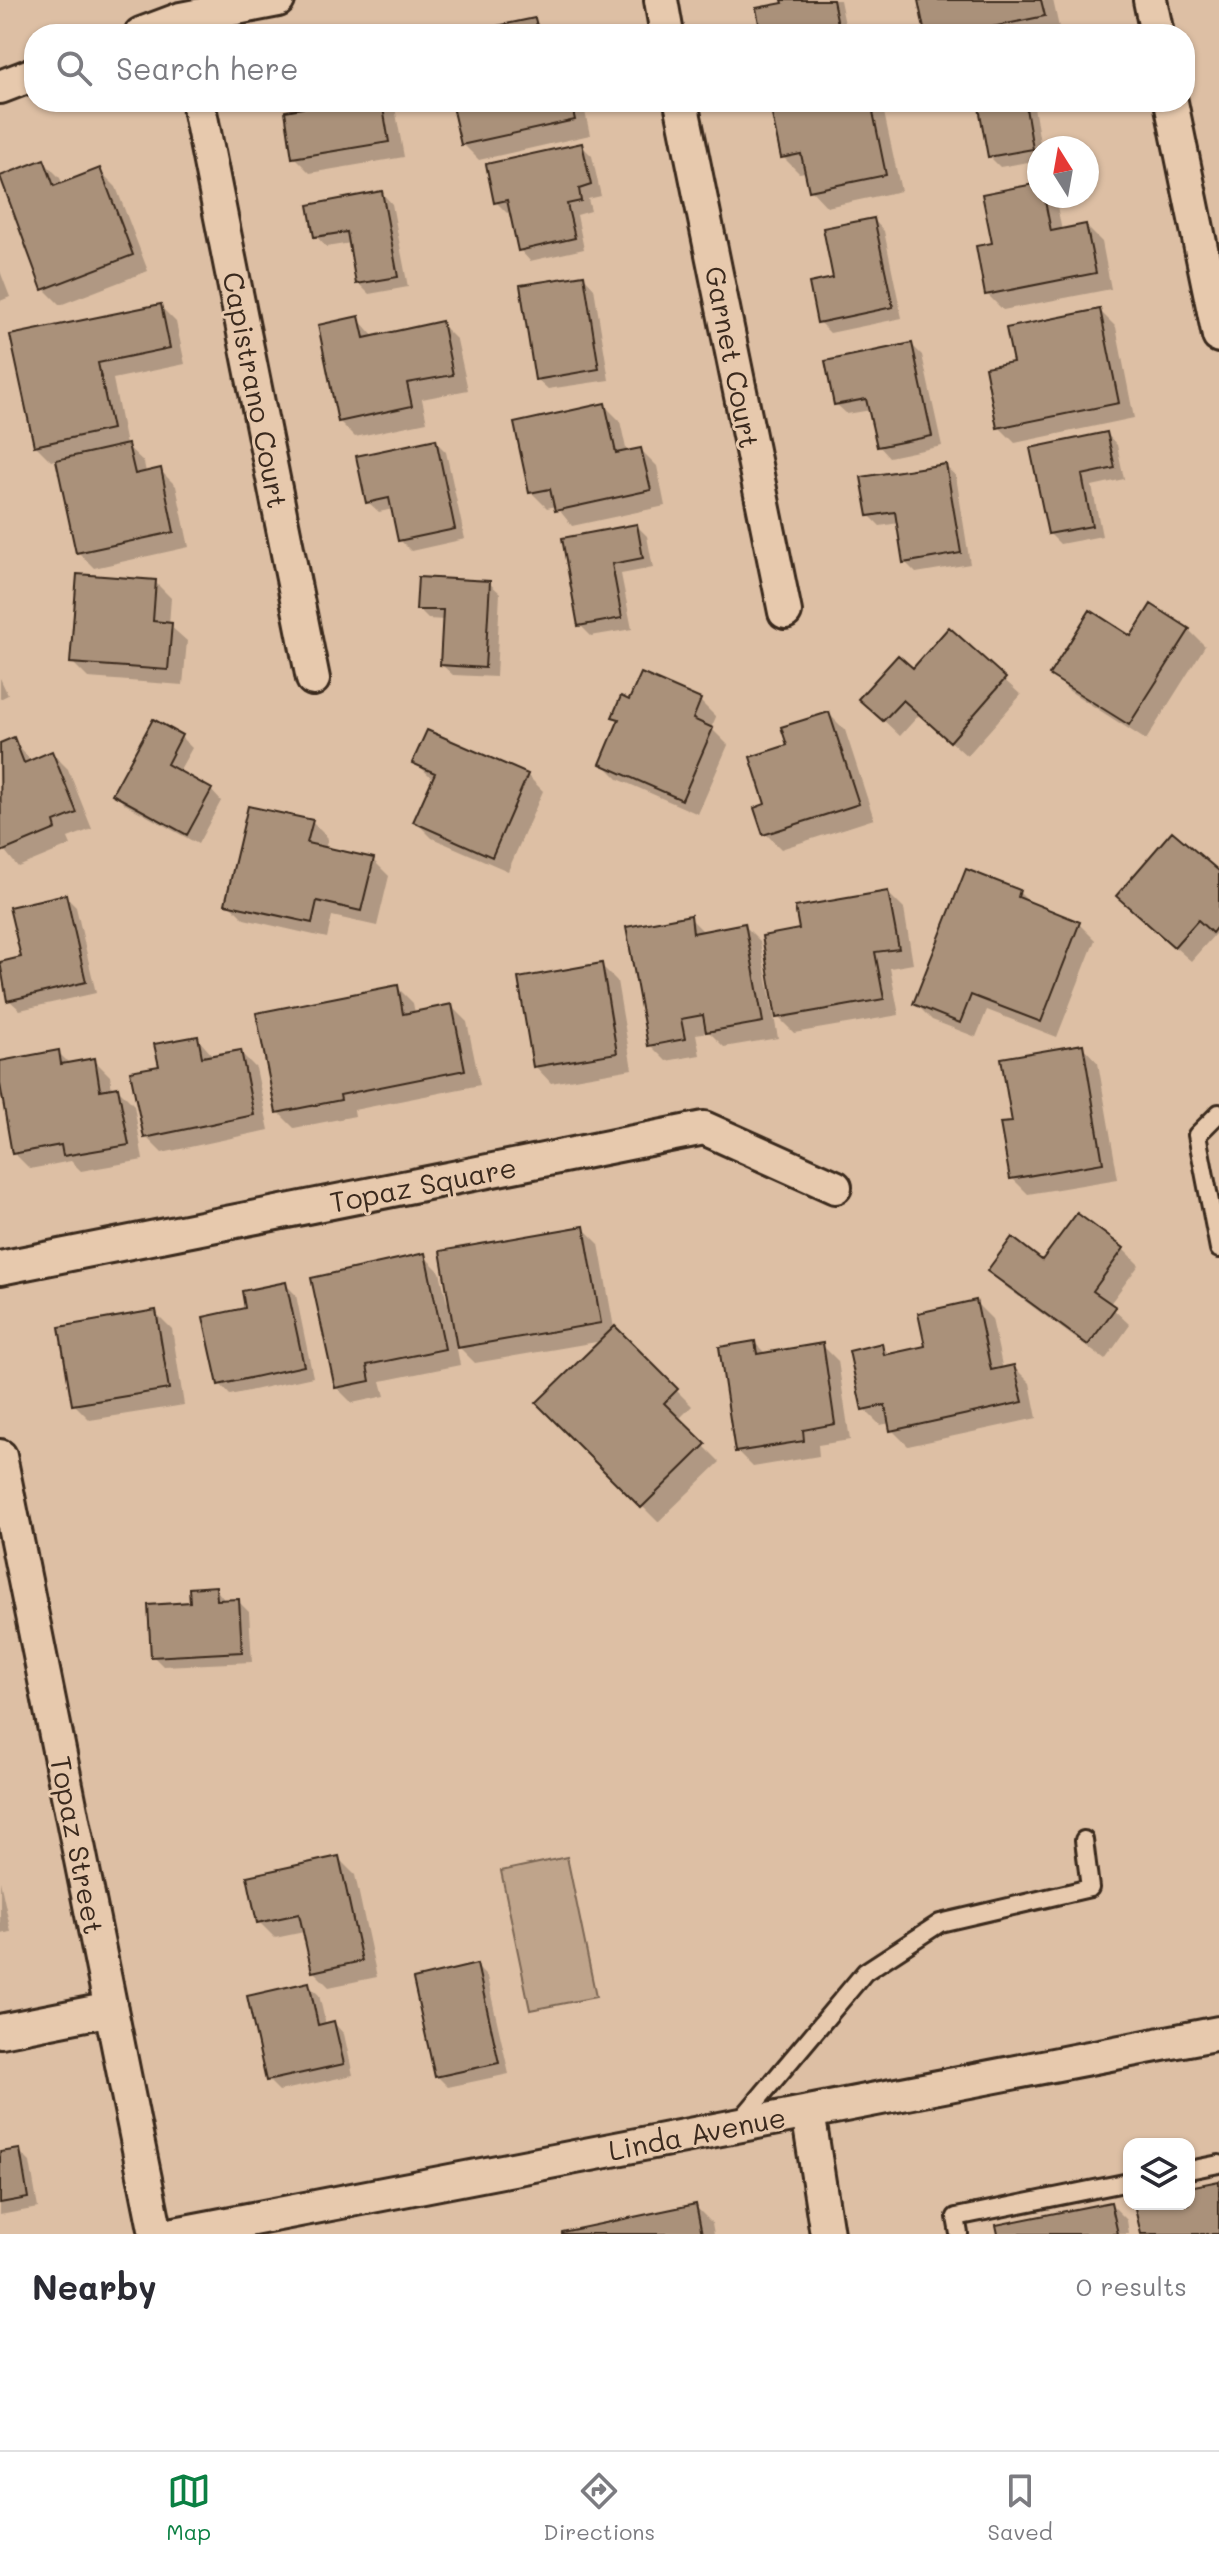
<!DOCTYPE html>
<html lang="en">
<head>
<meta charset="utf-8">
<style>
	:root { --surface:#fff; --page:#f7f7f7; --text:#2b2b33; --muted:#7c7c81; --line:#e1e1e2; --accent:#0b8043 }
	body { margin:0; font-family:Mali,sans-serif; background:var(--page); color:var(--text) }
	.controls { position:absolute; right:24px; bottom:24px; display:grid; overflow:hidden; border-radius:16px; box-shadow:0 2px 6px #0004 }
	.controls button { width:72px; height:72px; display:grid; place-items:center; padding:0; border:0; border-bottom:2px solid var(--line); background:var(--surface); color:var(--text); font:40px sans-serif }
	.compass { position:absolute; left:1027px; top:136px; width:72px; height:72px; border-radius:50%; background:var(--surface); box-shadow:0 2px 6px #0004; rotate:349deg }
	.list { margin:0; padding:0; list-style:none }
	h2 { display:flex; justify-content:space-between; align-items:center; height:104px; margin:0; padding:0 32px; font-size:34px }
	h2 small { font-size:26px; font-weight:400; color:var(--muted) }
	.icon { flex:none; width:44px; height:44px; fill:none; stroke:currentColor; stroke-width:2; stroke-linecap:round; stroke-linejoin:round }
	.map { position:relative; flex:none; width:1219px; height:2234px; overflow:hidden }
	.search { position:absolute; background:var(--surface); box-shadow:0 2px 6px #0004; left:24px; right:24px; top:24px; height:88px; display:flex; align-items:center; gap:20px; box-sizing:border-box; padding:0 28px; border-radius:32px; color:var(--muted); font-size:30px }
	.sheet { height:216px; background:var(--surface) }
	nav { display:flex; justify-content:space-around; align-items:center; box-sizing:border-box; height:112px; border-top:2px solid var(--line); background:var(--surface); font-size:22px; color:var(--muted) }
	nav a { display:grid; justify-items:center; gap:4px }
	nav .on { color:var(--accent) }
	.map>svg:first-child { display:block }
	.green { fill:#bfa48b; stroke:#7d6754; stroke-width:2 }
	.shadow { fill:#0003 }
	.building { fill:#aa917a; stroke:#3b2a1e; stroke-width:2 }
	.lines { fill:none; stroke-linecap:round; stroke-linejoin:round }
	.service-casing { stroke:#3b2a1e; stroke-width:22 }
	.minor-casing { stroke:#3b2a1e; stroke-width:38 }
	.service { stroke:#e7c9ad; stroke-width:16 }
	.minor { stroke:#e7c9ad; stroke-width:32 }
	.labels { text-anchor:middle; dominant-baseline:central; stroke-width:6; stroke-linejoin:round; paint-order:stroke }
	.street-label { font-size:28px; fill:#3b2a1e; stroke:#e7c9ad }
</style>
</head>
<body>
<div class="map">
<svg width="1219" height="2234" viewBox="0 0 1219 2234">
	<rect width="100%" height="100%" fill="#ddbfa4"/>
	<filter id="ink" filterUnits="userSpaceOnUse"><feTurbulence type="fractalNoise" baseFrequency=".0125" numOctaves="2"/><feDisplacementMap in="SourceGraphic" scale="16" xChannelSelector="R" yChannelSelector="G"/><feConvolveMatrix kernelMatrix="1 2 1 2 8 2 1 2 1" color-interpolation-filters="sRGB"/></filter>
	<g filter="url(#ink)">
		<path class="green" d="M567,1857L596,1997L530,2010L501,1871Z"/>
		<path class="shadow" d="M784,0H840L847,34H763L785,5Z
			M920,0H1053L1060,32L1049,34H927Z
			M534,20L548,34H469Z
			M304,102H394L404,157L310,173L294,157L305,109Z
			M453,102H583L590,135L479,160L463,144Z
			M819,102H878L883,108L901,191L827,207L811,190L807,172L799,173L783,157Z
			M980,102H1061L1034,107L1041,148H1039V160L1000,167L989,156Z
			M581,145L592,156L601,196L588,199L591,211L577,215L584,249L530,261L520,250L511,211L507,213L496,202Z
			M44,162L60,178L63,185L100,171L116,187L148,271L60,305L44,289Z
			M1039,185V196H1052L1056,201L1062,231L1086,226L1102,242L1111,289L1003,310L987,294L994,245Z
			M382,193L392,204L408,287L369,294L358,283L351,243L326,247L316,236Z
			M874,220L884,231L902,318L830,333L819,322L836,280Z
			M0,271L10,297L0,301Z
			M584,277L594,288L609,380L548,389L537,379Z
			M160,306L176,322L185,364L113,379L126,445L144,462L146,473L160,470L176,486L189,547L94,568L78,552L58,459L51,461L35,445L13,337Z
			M1100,311L1116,327L1134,418L1015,443L999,427L1015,363Z
			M358,319L375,338L441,324L457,340L468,390L422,399L427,422L355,437L339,421Z
			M912,345L922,355L942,446L889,457L879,446L871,410L847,414L836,404Z
			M604,405L620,421L627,453L641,450L657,466L665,506L572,526L556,506L547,508L531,492Z
			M1107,434L1117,445L1124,479L1092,486L1102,536L1060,544L1049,533L1032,449Z
			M435,441L446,452L465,539L411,551L400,540L393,509L379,512L368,502Z
			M945,466L956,476L970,564L916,573L905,562L899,523L880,526L869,515Z
			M637,526L647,536L653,568L621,574L632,629L591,636L580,625L564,540Z
			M155,582L171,598L169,625L187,641L183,685L88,678L72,662Z
			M489,583L500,593L496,677L453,675L442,665L444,620L428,619L418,609Z
			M950,630L1021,695L967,756L920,714L900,736L877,714Z
			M1189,630L1205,646L1146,740L1068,690L1052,674L1131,638Z
			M0,678L8,695L0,699Z
			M700,701L716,717L711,728L728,745L698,814L618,779L602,763L620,722L615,716L630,702Z
			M829,714L845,730L874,819L781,849L765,833L767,805L790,747Z
			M153,722L181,737L192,748L178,773L211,790L221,801L198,844L125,804L114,794Z
			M13,740L32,762L52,753L68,769L92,829L68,838L71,845L18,867L0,845V745Z
			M415,762L527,775L543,791L508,871L432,838L416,822L434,780Z
			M312,822L328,838L325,849L373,860L389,876L377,926L332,916L327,938L244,919L228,903Z
			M1219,874V938L1215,934L1191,961L1134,912Z
			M1019,892L1033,906L1079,924L1095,940L1057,1037L987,1010L976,1037L932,1020L916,1004Z
			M888,893L904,909L913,964L890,968L899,1015L794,1033L778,1017L801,931Z
			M65,896L76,907L96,993L20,1010L9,1000L23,958Z
			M690,918L705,933L744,925L760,941L778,1038L724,1047L709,1032L696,1034L700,1055L666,1061L650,1045Z
			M601,965L617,981L632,1069L551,1083L535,1066Z
			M397,987L413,1003L415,1013L451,1006L467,1022L480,1085L354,1110L355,1116L294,1128L278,1112Z
			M197,1038L214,1057L240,1052L256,1068L269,1130L162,1153L146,1137L162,1067Z
			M1082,1046L1098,1063L1118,1179L1028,1194L1012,1178L1015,1123Z
			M59,1053L70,1064L94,1060L110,1076L112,1090L118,1089L134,1105L143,1160L81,1171L71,1161L30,1169L14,1153L0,1063Z
			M583,1228L599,1244L614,1328L692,1406L678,1420L720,1462L658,1522L539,1403L602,1341L475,1363L456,1344L460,1365L381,1381L385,1396L352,1403L336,1387L424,1256L440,1272L447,1302Z
			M1123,1249L1139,1265L1109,1305L1130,1325L1105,1360L1006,1287L990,1271Z
			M285,1284L296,1295L313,1377L230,1395L220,1384L248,1310Z
			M976,1303L992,1319L1003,1370L1014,1367L1030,1383L1037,1418L908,1446L892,1430L891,1423L880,1425L864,1409L881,1345L891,1356L928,1347Z
			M156,1313L172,1329L184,1405L90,1420L74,1404Z
			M755,1343L766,1354L822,1345L838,1361L850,1440L818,1445L819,1456L753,1467L737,1451Z
			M215,1588L226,1602L238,1601L249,1612L252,1662L163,1666L153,1656L192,1604Z
			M339,1859L355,1875L377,1977L329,1987L313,1971L304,1932L275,1938L259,1922Z
			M0,1881L11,1932L0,1934Z
			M476,1966L487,1977L509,2074L448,2087L437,2076Z
			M308,1985L319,1995L326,2025L334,2023L344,2034L353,2075L279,2091L268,2080Z
			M19,2151L30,2162L38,2208L0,2215V2154Z
			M1111,2204L1127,2220L1129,2234H1000Z
			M696,2207L712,2223L714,2234H564Z"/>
		<path class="building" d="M782,0H833L840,34H761L756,8L783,3Z
			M918,0H1041L1045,16L958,34H925Z
			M535,18L539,34H459Z
			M302,102H382L389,142L292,158L285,111L303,108Z
			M451,102H571L575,120L461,145Z
			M809,102H871L886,175L809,191L801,154L781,158L771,110Z
			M978,102H1025L1033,149L988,157Z
			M582,143L591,185L579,189L581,201L567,204L575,238L518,251L507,200L494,203L486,164Z
			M44,159L54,186L100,168L133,255L42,290L0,176Z
			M1039,183V196H1044L1051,231L1086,224L1096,273L985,295L976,246L992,243L982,194Z
			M382,191L398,277L356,284L347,232L314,237L308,205Z
			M874,218L893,307L817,323L809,283L833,278L823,228Z
			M584,275L599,369L535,380L520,285Z
			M161,304L170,348L98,363L112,429L34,446L10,335Z
			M1100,309L1119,403L997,428L985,367L1013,362L1006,328Z
			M359,316L364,338L442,321L453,375L407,383L412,406L338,422L318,325Z
			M912,343L932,436L877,447L866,399L834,405L825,361Z
			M605,403L616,453L641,448L651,490L555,511L550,489L529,493L514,423Z
			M1107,432L1115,468L1082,475L1092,526L1048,534L1030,448Z
			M436,439L455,529L398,541L389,498L366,503L356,456Z
			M128,444L135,474L161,468L174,532L76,553L56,460Z
			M946,464L961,553L903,563L895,512L868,516L861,477Z
			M637,524L643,558L612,564L622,618L578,626L562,538Z
			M77,574L156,580L153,621L172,623L168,670L70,663Z
			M418,577L490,581L485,668L440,665L443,610H416Z
			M1151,604L1190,629L1129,725L1049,675L1090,610L1131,636Z
			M949,627L1006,678L950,742L903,700L883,721L858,699L898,655L913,668Z
			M641,673L701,699L693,719L713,728L682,800L600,764L619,719L612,717L621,696L629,700Z
			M829,712L859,804L763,835L754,808L765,804L750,757L787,745L781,727Z
			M153,719L182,735L167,764L212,789L187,835L112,794Z
			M427,730L528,774L492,857L413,822L435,773L412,763Z
			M14,737L24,763L52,751L77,813L54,822L56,829L1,852L0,743Z
			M248,806L313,820L307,843L374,858L361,911L317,901L312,923L225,904Z
			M1172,831L1219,871V924L1212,933L1198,920L1174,947L1116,896Z
			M966,869L1020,890L1018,897L1080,922L1041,1022L971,995L960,1023L913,1004Z
			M888,891L899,949L875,952L884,999L776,1018L762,936L799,929L795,907Z
			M66,894L86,982L7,1001L0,962L21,957L9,907Z
			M691,915L693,933L745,923L763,1022L706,1032L703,1015L681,1019L685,1039L648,1046L626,927Z
			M602,963L617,1053L533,1067L518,978Z
			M398,985L403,1014L452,1004L465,1070L340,1095L341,1100L276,1113L256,1013Z
			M198,1036L202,1057L241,1050L254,1115L144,1138L130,1071L159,1066L154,1044Z
			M1083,1044L1103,1163L1010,1179L1000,1123L1012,1122L1001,1058Z
			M59,1050L61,1064L95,1058L100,1090L118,1087L129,1145L63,1156L61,1145L12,1154L0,1084V1061Z
			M1077,1213L1124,1248L1093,1291L1116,1307L1088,1345L987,1271L1012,1237L1042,1260Z
			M584,1226L601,1323L457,1348L440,1251Z
			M425,1253L445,1349L367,1365L370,1381L335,1388L311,1278Z
			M286,1282L304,1366L218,1385L203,1317L245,1308L242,1291Z
			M976,1300L991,1370L1014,1365L1023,1402L890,1431L885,1405L862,1410L849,1351L882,1343L884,1355L925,1346L918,1313Z
			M156,1310L169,1389L72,1405L59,1327Z
			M615,1326L678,1389L664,1403L706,1444L641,1508L536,1403Z
			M755,1341L757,1354L823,1343L835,1424L803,1430L804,1441L735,1452L719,1347Z
			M216,1586L217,1600L239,1599L242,1652L151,1657L148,1605L190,1602L189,1588Z
			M339,1856L362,1961L312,1972L299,1914L257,1923L247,1876Z
			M477,1964L499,2063L435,2077L413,1979Z
			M309,1982L318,2025L334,2021L344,2064L266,2081L247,1996Z
			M20,2149L28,2198L0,2203V2152Z
			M1219,2181V2234H1141L1134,2204H1189V2187Z
			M1111,2202L1118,2234H998L996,2225Z
			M696,2204L702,2234H562V2232Z"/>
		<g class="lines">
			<defs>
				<path id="service" d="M1219,1113L1197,1135L1219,1249
					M739,2122L865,1972L940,1923L1090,1888L1084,1840
					M1189,2170L1219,2164
					M959,2234L956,2217L1129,2182"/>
				<path id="minor" d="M661,0L667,34
					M1150,0L1157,34
					M141,34L181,19L278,0
					M0,87L34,74
					M198,102L313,679
					M681,102L785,612
					M1171,102L1219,336
					M0,1268L704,1128L835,1187
					M0,1456L156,2234
					M0,2031L111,2009
					M808,2112L827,2234
					M175,2234L1219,2033"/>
			</defs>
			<use href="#service" class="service-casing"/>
			<use href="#minor" class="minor-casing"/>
			<use href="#service" class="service"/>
			<use href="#minor" class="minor"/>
		</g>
	</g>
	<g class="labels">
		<g class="street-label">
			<text transform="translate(733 357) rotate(79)">Garnet Court</text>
			<text transform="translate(256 390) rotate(79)">Capistrano Court</text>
			<text transform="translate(423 1184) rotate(-11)">Topaz Square</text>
			<text transform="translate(78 1845) rotate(79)">Topaz Street</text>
			<text transform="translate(697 2133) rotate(-11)">Linda Avenue</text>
		</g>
	</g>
</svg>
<div class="controls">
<button><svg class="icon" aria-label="layers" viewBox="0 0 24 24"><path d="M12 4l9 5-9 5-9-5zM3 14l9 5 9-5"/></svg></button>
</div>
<svg class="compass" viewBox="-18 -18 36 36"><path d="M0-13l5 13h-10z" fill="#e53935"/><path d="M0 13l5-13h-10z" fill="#7c7c81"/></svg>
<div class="search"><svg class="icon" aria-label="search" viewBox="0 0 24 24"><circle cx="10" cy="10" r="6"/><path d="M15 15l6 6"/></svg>Search here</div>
</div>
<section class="sheet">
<h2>Nearby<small>0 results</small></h2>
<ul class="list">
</ul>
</section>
<nav>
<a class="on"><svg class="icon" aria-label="map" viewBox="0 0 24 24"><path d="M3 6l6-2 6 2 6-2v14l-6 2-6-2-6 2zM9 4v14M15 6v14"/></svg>Map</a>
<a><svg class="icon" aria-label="directions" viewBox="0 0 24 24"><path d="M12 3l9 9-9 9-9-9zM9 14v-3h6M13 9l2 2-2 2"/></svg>Directions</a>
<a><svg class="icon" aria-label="saved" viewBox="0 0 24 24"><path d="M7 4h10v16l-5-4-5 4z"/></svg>Saved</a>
</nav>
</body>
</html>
